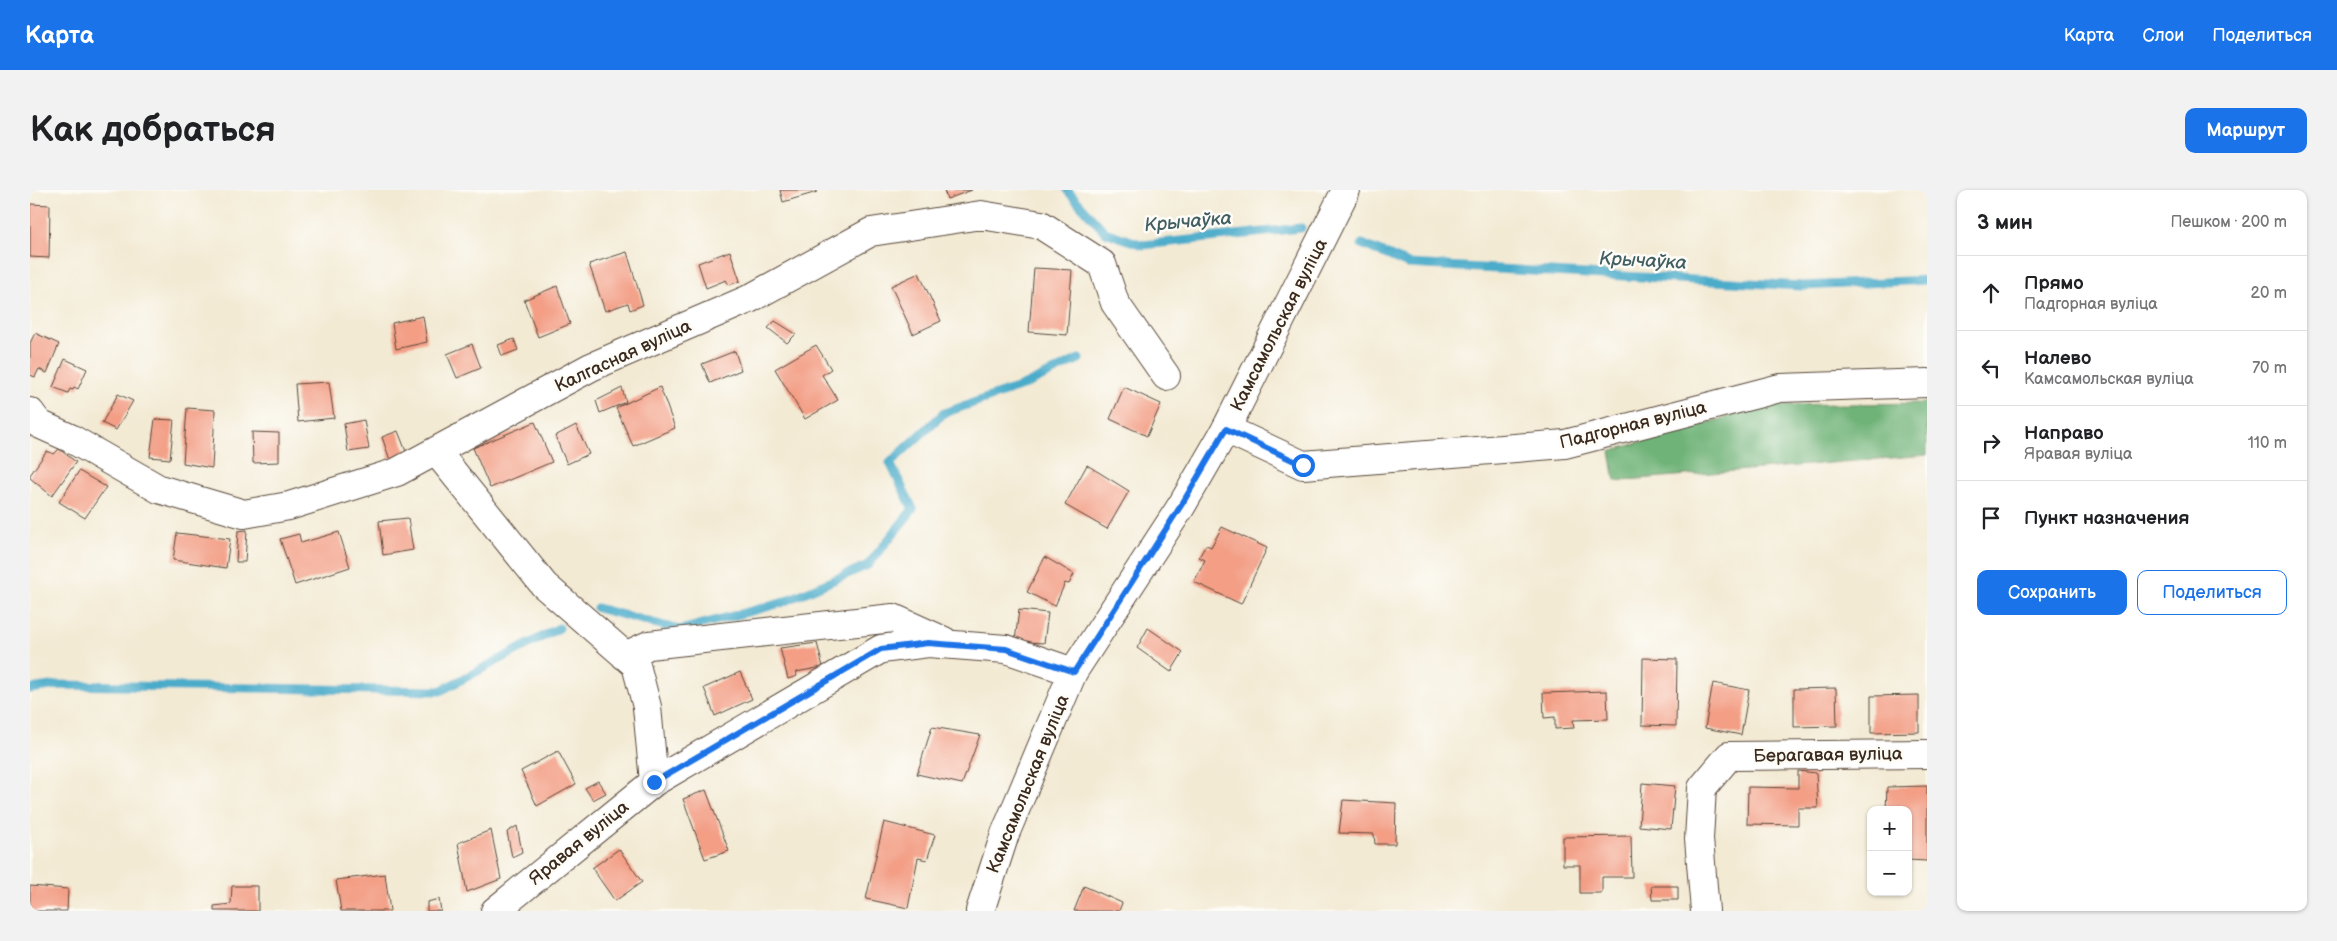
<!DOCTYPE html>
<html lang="ru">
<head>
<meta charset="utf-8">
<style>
	:root { --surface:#fff; --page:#f2f2f2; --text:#202124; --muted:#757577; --line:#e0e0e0; --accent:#1a73e8 }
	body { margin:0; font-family:"Balsamiq Sans",sans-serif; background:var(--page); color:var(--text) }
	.controls { position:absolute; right:15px; bottom:15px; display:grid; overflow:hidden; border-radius:10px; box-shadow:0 1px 4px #0004 }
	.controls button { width:45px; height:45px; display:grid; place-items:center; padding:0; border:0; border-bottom:1px solid var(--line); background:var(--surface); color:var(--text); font:25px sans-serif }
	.stop { position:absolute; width:15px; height:15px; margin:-11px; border:4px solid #1a73e8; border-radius:50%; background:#fff }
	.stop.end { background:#1a73e8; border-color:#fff; box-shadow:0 1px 5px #0008 }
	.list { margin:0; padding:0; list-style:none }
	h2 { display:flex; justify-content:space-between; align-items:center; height:65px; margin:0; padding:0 20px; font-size:21px }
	h2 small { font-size:16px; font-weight:400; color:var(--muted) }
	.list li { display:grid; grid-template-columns:32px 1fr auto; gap:15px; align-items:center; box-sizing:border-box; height:75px; padding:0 20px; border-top:1px solid var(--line) }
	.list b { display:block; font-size:19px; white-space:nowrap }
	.list p { margin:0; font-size:16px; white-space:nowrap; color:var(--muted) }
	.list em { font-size:16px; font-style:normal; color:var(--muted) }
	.actions { display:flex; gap:10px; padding:15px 20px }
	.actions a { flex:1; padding:11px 0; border:1px solid var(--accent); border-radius:10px; text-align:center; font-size:18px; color:var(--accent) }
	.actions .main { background:var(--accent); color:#fff }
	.icon { flex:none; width:28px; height:28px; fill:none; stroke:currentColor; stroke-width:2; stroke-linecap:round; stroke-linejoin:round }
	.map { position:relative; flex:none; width:1897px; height:721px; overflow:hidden; border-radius:10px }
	header { display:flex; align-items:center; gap:30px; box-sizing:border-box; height:70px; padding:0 25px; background:var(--accent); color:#fff }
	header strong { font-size:24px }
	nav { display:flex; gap:28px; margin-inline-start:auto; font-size:18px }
	.intro { display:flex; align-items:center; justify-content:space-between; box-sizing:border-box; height:120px; padding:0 30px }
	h1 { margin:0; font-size:35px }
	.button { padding:12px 22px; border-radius:10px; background:var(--accent); color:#fff; font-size:18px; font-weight:700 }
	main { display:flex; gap:30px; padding:0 30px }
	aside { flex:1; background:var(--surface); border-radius:10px; box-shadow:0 1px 4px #0004 }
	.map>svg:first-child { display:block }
	.forest { fill:#6fb378; stroke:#556e4b }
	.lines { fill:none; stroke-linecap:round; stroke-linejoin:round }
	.stream { stroke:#4bacca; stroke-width:9 }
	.building { fill:#f39e85 }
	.minor-casing { stroke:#574739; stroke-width:30 }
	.secondary-casing { stroke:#574739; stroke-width:30 }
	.minor { stroke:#fff; stroke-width:28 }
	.secondary { stroke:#fff; stroke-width:28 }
	.route { stroke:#1a73e8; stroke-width:6 }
	.labels { text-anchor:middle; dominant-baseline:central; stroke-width:5; stroke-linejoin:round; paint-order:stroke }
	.street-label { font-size:18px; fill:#3b2a1e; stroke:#fdfcf7 }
	.water-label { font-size:19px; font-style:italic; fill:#415e63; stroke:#fdfcf7 }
</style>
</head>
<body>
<header>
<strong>Карта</strong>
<nav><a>Карта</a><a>Слои</a><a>Поделиться</a></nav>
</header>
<div class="intro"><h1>Как добраться</h1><a class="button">Маршрут</a></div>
<main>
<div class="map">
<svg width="1897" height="721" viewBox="0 0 1897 721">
	<rect width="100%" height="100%" fill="#fdfcf7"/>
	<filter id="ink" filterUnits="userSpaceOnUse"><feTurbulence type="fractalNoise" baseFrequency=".02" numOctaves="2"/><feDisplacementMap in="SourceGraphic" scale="10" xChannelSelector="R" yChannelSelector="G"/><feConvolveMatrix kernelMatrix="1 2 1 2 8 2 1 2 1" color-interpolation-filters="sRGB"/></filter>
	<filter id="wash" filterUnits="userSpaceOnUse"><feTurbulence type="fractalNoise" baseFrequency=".0096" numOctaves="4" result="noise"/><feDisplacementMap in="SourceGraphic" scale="20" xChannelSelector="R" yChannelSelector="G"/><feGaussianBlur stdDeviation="1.12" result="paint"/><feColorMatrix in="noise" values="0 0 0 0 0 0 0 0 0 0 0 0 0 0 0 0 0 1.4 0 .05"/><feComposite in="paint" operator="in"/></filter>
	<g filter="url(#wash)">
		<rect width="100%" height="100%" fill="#f3ead4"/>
		<path class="forest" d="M1897,213V265L1585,291L1580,261L1739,215Z"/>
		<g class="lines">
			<path class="stream" d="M1037,0L1075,42L1113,55L1271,38
				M1332,54L1378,74L1772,96L1897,90
				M567,418L650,440L751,413L838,375L883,319L860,273L914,223L995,195L1049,169
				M0,499L28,495L410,501L529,438"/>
		</g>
		<g id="blocks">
			<path class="building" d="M750,0H787V2L753,12Z
				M914,0H942L917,9Z
				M0,14L20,15L19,68L0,67Z
				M700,61L710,91L699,95L696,90L676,98L668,73Z
				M597,62L613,115L600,120L598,113L575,121L559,74Z
				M1004,78L1042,80L1037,145L999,142Z
				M889,83L911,131L883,144L861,96Z
				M527,96L540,134L508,147L494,110Z
				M393,126L397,152L366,159L362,133Z
				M745,131L766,144L757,153L738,138Z
				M5,143L29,154L17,183L9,179L5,187L0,185V153Z
				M484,149L488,160L472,166L468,155Z
				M442,154L451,178L427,188L417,164Z
				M786,155L801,179L792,185L808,210L775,229L745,179Z
				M705,161L711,180L680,193L672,174Z
				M35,169L57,179L48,199L44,197L43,200L40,199L38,203L23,197Z
				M299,192L304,228L268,232L265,194Z
				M630,197L645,238L603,256L586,218Z
				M1094,197L1131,214L1117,246L1080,229Z
				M592,198L596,212L570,223L566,211Z
				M88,204L103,211L86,240L72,233Z
				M157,218L185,220L182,278L153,273Z
				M125,229L144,230L140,269L120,267Z
				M334,230L339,259L318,262L314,234Z
				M505,232L522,272L460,298L443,258Z
				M546,235L559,264L537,274L525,246Z
				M368,241L377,264L360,270L352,247Z
				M222,242L249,243V272L223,273Z
				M29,259L46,272L22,306L0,288V285L17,261L24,264Z
				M1057,275L1099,301L1077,339L1035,315Z
				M49,281L76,297L55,328L29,312Z
				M378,328L383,360L353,365L349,331Z
				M1192,337L1237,358L1211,414L1164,392L1175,370L1169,367L1176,355L1181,357Z
				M217,340L215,372H206L208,341Z
				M309,342L320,377L265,395L250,349L269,344L271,353Z
				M147,343L200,349L196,378L143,370Z
				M1015,367L1044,384L1039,394L1035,393L1025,416L997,402Z
				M989,420L1018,423L1014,453L985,451Z
				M1118,438L1153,462L1141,482L1107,458Z
				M787,453L793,477L766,482L767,486L758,489L750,458Z
				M1613,468L1647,469L1646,536L1612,535Z
				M710,482L722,509L685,526L674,498Z
				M1683,493L1719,500L1711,545L1675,538Z
				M1806,498L1807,536L1764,537V499Z
				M1577,501L1578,529L1543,530L1544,538L1525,539V527L1514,528L1513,503Z
				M1889,505V542L1841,543V506Z
				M902,537L950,545L932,594L887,584Z
				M528,561L546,594L507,616L491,581Z
				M1768,581L1786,583L1788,618H1768V635L1717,634L1718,597L1768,598Z
				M568,591L576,603L563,610L555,598Z
				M1612,593L1645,596L1641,639L1609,636Z
				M1897,596V671L1878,670V620H1856L1857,597Z
				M676,600L699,661L675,669L653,609Z
				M1313,610L1366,613L1365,654H1345L1344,644L1309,643Z
				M854,632L905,645L897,670L888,668L878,718L836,709Z
				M487,636L492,662L482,667L477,642Z
				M461,640L471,689L437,702L428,653Z
				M1601,646L1602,687H1572V703H1550V675H1533V647Z
				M589,659L612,692L585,711L562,678Z
				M355,684L360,721H311L306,690Z
				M0,696L38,699L37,721H0Z
				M202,696H228V721H184V716L201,714Z
				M1054,696L1092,713L1089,721H1044Z
				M1621,696H1648V710H1622Z
				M409,709L411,721H397V712Z"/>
		</g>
	</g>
	<g filter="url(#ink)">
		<use href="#blocks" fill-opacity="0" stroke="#574739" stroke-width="1"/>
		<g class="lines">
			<defs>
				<path id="minor" d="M0,222L9,234L40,248L129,299L214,324L259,316L367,282L561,177L719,109L841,42L951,25L1011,35L1072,74L1085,113L1136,186
					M1196,239L1273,275L1535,254L1750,198L1897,193
					M406,261L514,395L606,475L617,517L624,592
					M595,466L619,455L863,428L914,451
					M465,721L624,592L851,459L898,453L976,459L1043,482
					M1675,721L1669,649L1672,598L1699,566L1897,564"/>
				<path id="secondary" d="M950,721L975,644L1043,482L1152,315L1196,239L1316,0"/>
			</defs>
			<use href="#minor" class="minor-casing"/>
			<use href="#secondary" class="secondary-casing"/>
			<use href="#minor" class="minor"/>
			<use href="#secondary" class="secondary"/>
		</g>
	</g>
	<g class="lines" filter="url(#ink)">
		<path class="route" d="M624,592L851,459L898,453L976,459L1044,482L1152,314L1196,239L1273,275"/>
	</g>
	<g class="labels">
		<g class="street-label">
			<text transform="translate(1249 135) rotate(-63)">Камсамольская вуліца</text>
			<text transform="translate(593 166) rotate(-25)">Калгасная вуліца</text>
			<text transform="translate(1603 235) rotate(-14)">Падгорная вуліца</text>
			<text transform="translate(1798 565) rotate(-1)">Берагавая вуліца</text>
			<text transform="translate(998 594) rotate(-68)">Камсамольская вуліца</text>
			<text transform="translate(549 653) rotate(-39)">Яравая вуліца</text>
		</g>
		<g class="water-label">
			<text transform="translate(1158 32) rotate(-5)">Крычаўка</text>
			<text transform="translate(1613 71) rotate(3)">Крычаўка</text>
		</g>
	</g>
</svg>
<div class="controls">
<button>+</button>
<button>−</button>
</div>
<div class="stop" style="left:1273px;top:275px"></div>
<div class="stop end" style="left:624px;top:592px"></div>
</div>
<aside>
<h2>3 мин<small>Пешком · 200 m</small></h2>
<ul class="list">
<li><svg class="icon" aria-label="ahead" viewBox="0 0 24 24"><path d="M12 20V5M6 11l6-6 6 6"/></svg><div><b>Прямо</b><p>Падгорная вуліца</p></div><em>20 m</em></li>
<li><svg class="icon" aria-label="left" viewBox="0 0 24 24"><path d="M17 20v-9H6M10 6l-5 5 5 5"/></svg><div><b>Налево</b><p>Камсамольская вуліца</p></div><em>70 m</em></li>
<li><svg class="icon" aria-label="right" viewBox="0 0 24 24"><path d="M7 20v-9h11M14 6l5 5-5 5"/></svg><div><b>Направо</b><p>Яравая вуліца</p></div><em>110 m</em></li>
<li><svg class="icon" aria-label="arrive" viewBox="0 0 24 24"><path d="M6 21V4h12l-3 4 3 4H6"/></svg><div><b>Пункт назначения</b></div></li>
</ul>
<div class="actions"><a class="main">Сохранить</a><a>Поделиться</a></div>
</aside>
</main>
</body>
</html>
